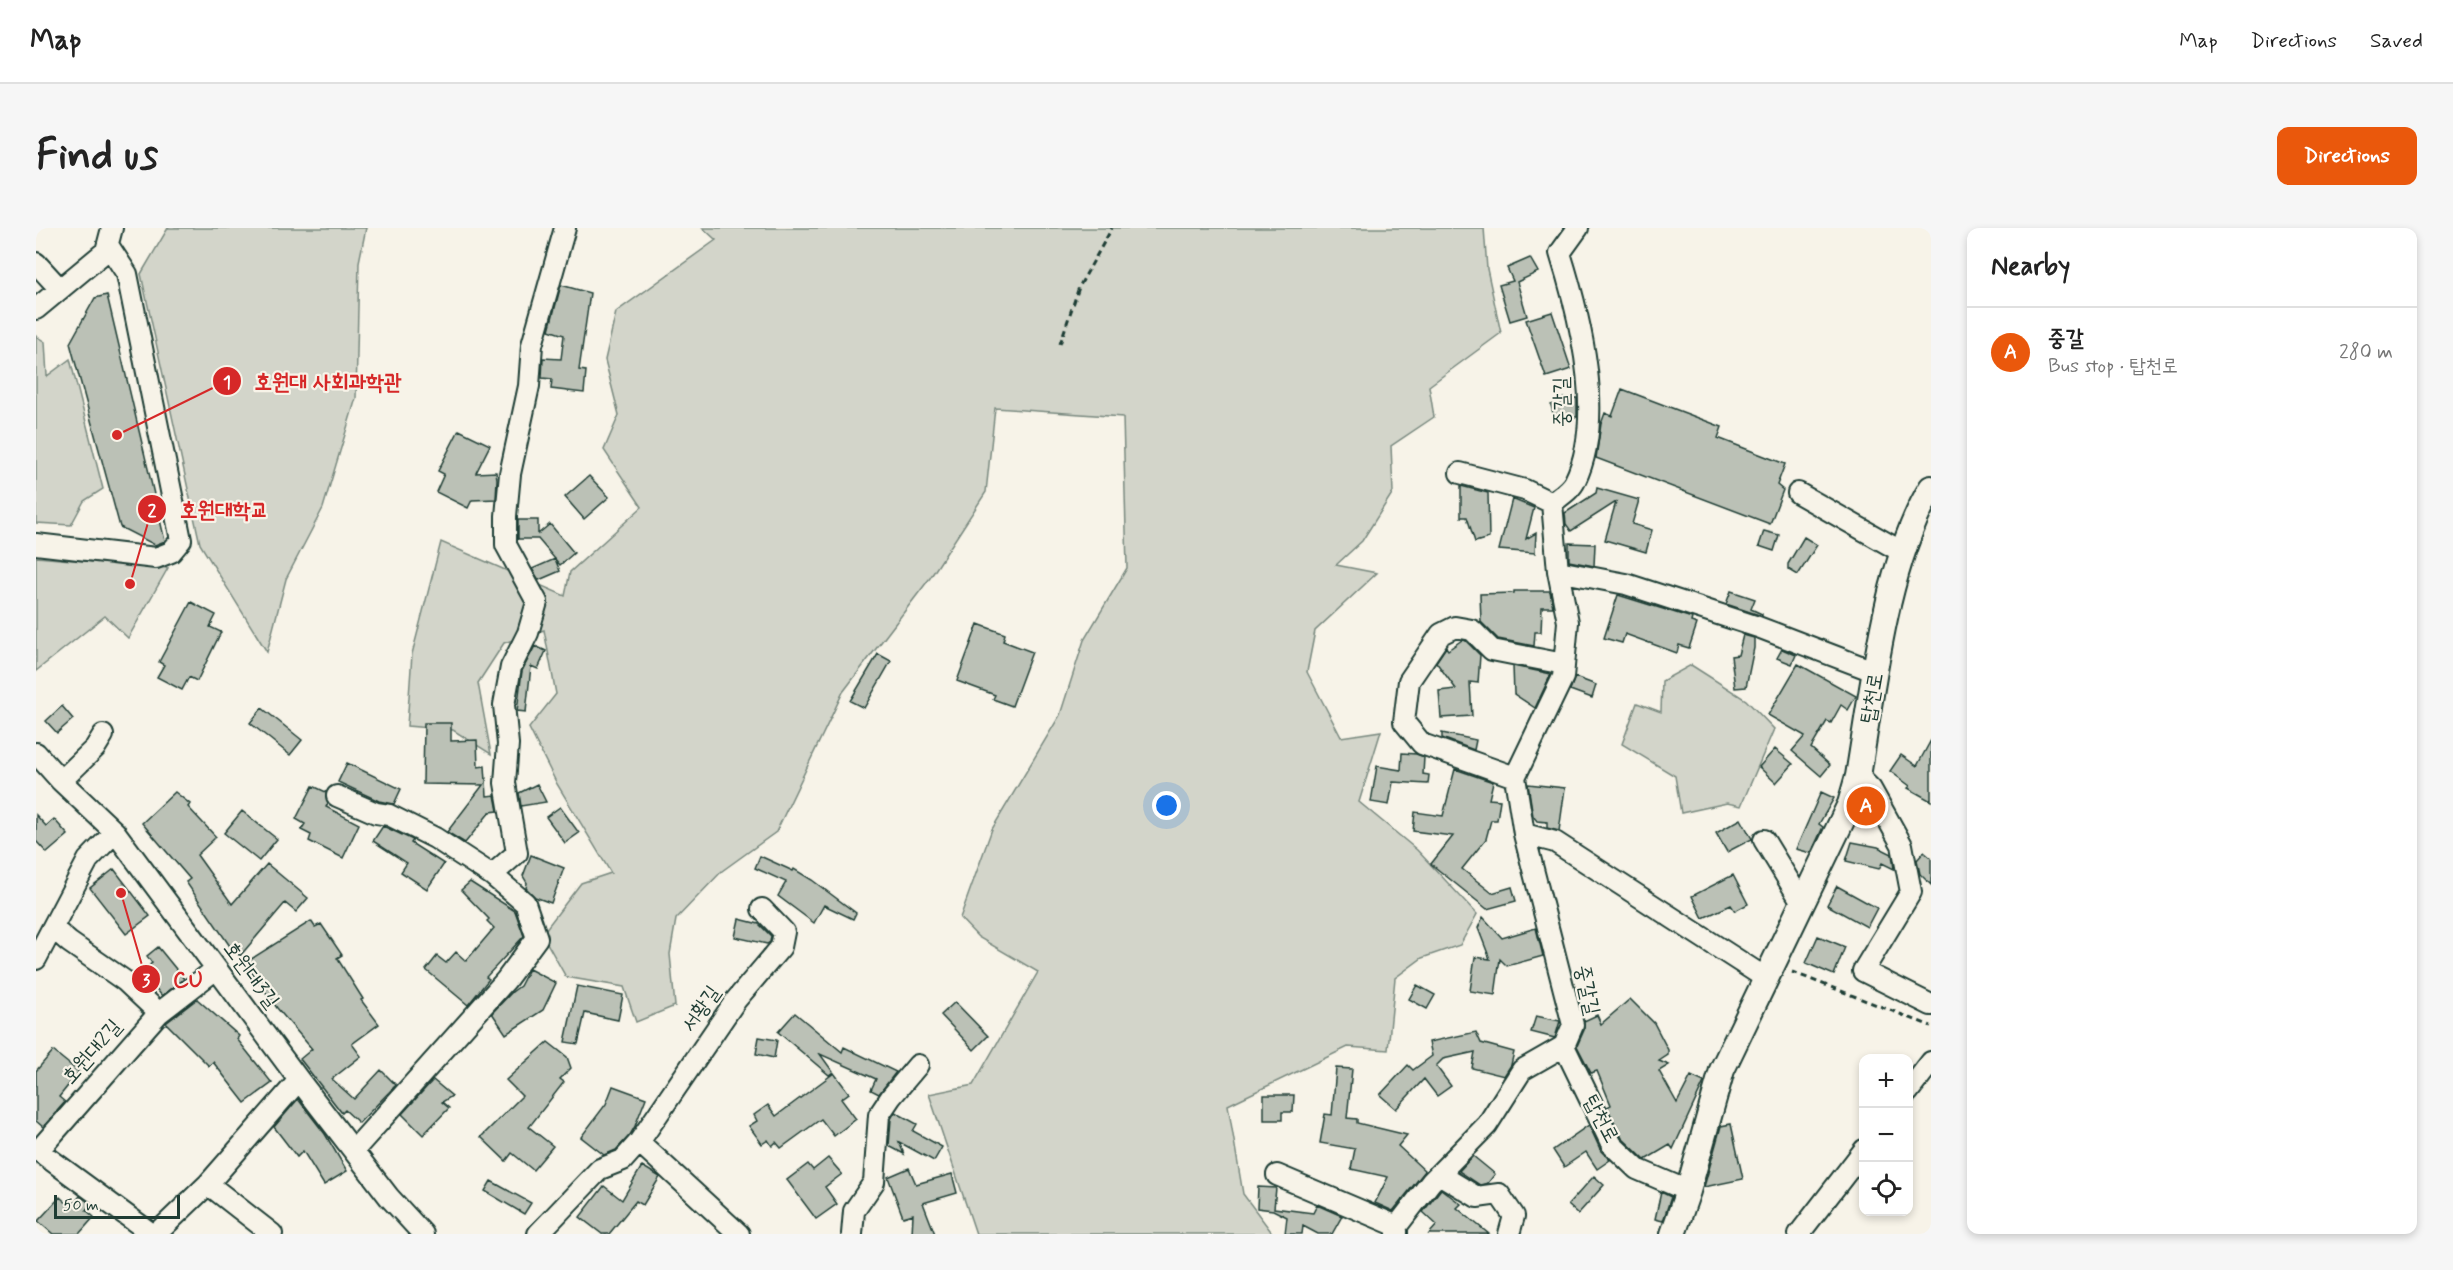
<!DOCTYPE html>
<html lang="en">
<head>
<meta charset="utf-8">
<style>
	:root { --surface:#fff; --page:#f6f6f6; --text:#222; --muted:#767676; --line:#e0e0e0; --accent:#ea580c }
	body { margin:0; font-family:Mynerve,"Poor Story",sans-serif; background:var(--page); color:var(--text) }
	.controls { position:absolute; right:18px; bottom:18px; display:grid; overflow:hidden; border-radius:12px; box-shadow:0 3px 9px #0003 }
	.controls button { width:54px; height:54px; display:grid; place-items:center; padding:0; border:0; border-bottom:2px solid var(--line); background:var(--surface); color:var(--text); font:30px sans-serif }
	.scale { position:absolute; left:18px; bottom:15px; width:126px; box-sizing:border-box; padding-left:6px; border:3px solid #1f3d34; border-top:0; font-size:16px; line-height:21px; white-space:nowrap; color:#1f3d34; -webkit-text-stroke:4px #f7f3e8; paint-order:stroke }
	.you { position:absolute; left:1131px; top:578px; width:21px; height:21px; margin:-15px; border:4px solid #fff; border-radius:50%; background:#1a73e8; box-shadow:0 0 0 9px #1a73e833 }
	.badge { display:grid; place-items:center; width:39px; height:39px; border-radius:50%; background:var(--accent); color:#fff; font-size:20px; font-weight:700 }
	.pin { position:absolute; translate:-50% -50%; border:3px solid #fff; box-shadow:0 2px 6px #0006 }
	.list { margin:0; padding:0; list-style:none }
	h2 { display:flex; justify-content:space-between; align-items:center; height:78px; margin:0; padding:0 24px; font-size:26px }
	h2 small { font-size:20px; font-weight:400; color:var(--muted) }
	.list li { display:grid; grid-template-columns:39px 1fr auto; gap:18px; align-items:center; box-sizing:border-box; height:90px; padding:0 24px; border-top:2px solid var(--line) }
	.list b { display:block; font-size:22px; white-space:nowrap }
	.list p { margin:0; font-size:20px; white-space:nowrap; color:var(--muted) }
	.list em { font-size:20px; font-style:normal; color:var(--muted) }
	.icon { flex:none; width:33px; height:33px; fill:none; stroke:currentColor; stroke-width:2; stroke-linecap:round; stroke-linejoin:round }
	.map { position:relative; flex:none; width:1895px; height:1006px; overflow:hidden; border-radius:12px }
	header { display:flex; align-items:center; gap:36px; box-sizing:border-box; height:84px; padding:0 30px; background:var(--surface); border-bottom:2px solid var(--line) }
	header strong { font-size:28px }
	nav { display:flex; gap:33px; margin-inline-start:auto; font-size:21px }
	.intro { display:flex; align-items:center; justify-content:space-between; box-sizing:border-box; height:144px; padding:0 36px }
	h1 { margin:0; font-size:42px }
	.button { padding:15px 27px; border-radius:12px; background:var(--accent); color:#fff; font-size:21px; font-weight:700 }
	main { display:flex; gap:36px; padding:0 36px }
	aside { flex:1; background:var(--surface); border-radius:12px; box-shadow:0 3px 9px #0003 }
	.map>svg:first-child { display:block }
	.green { fill:#d3d5ca; stroke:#79897f; stroke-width:1.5 }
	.building { fill:#bbc1b6; stroke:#1f3d34; stroke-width:1.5 }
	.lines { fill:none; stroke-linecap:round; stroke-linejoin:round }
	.minor-casing { stroke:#1f3d34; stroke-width:24 }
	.major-casing { stroke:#1f3d34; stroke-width:28 }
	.path { stroke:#1f3d34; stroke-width:3; stroke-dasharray:6 4.5; stroke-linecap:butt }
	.minor { stroke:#f7f3e8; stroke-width:20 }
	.major { stroke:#f7f3e8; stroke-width:24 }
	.labels { text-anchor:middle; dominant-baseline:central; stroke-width:4.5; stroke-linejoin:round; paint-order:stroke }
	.street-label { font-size:21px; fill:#1f3d34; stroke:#f7f3e8 }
	.leader { fill:none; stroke:#d62828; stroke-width:2 }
	.callout-dot { fill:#d62828; stroke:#f7f3e8; stroke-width:2 }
	.mark-label { font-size:18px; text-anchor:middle; font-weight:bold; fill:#fff }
	.callout-label { font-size:22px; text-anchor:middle; font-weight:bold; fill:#d62828; stroke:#f7f3e8; stroke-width:4.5; stroke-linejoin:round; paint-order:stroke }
</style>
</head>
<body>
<header>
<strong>Map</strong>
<nav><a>Map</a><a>Directions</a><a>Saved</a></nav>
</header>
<div class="intro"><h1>Find us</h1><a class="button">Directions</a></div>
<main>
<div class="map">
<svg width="1895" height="1006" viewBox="0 0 1895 1006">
	<rect width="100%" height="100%" fill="#f7f3e8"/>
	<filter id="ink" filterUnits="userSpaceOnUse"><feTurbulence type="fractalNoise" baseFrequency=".0167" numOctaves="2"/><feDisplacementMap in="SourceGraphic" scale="12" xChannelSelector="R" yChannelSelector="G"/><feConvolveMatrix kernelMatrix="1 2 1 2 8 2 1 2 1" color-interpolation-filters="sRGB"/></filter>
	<g filter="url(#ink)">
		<path class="green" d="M132,0H330L323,34L320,170L287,280L250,351L231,424L164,316L105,46Z
			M667,0H1448L1451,41L1465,105L1393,158L1398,189L1355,218L1357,264L1326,313L1300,337L1341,345L1279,403L1271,444L1305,509L1345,503L1323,574L1381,622L1441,686L1424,717L1386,730L1359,750L1352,822L1312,819L1192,877L1207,966L1237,1006H940L893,866L937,857L1002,744L942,709L924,690L956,601L1024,487L1048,412L1091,340L1087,189L959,180L950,264L894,350L807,464L740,604L686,643L640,691L634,726L639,778L600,794L588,759L530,749L506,706L545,655L575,645L521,556L493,500L520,466L508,402L468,415L442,455L455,526L417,502L371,498L376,426L405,314L529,368L534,344L606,279L568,222L583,187L569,132L580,84L680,12Z
			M0,108L9,114L11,148L34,131L67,261L48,273L35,297L0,295Z
			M0,329L132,340L92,410L69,388L0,443Z
			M1655,437L1710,472L1738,501L1705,578L1691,575L1645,585L1639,548L1586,516L1601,475L1625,484L1626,453Z"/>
		<path class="building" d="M1494,30L1502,44L1481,54L1491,88L1474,93L1463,57L1477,53L1471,40Z
			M525,57L554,65L543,142L550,143L548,165L515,161L516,151L506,150L507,130L525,131L528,107L513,102Z
			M71,67L129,313L119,317L84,299L34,115L59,70Z
			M1516,84L1535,141L1510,149L1490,92Z
			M1586,161L1686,199L1682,210L1749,236L1741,257L1747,262L1734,296L1560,230L1565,196L1569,185L1576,188Z
			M1528,170H1541V189H1518L1515,177L1530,173Z
			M423,202L454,217L440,245L460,244L461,251L460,271L436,272L432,280L400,264L408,246L402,243Z
			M553,248L573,269L548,291L529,269Z
			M1425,258L1452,265L1453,310L1439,314L1431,289H1425Z
			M1561,260L1603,272L1596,296L1616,302L1610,324L1569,312L1580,274L1535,303L1530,296L1529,285L1560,265Z
			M1476,271L1498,280L1490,311L1500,305L1499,325L1463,322Z
			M482,292H502V306L514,296L538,325L524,337L502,311H482Z
			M1728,303L1743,307L1738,323L1723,318Z
			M1768,309L1781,317L1762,347L1752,341V336Z
			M1533,315L1559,316L1558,338L1533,333Z
			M519,331L524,343L503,352L496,341Z
			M1478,363H1514L1517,379H1506L1505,404H1499L1498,418L1462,411L1445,394L1444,366L1478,365Z
			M1695,363L1719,371L1715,381L1726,386V388L1690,376Z
			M1582,367L1656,390L1655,394L1661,396L1653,420L1643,417L1641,425L1589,406L1586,415L1568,410Z
			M155,374L180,387L174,399L185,404L161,453L153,449L146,462L121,449L128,437L123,434Z
			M942,396L969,406L967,413L996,424L976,478L957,471L959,467L921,453Z
			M1707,407L1718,410V420L1710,459L1699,460L1695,428L1702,427Z
			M1426,412L1430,413L1444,427L1442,455L1434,454L1436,488L1405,490L1403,463L1420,461L1400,434L1410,419L1412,422Z
			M499,418L510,423L502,441L495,438L490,484L481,483L486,443Z
			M1746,421L1760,427L1756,436L1741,430Z
			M842,426L855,433L828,480L814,473Z
			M1762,436L1820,468L1812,482L1805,477L1795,495L1791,493L1775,520L1794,537L1785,548L1756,523L1769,508L1732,487Z
			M1477,438L1515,446L1499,480L1478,466Z
			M1539,449L1560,457L1556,470L1534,462Z
			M26,478L37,491L21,505L10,493Z
			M226,480L266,512L254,527L214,495Z
			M388,495H415V513L441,512L442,539L449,538L451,568L459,567L462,583L454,584L429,615L411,604L447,557L387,556Z
			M1406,505L1440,512L1438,522L1406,510Z
			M1895,512V573L1872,560L1874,558L1854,543L1865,527L1881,538Z
			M1739,521L1757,536L1740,555L1723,539Z
			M1366,525L1380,526L1388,529L1387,546L1393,547L1392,556L1357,554L1353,577L1335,574L1341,538L1365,542Z
			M311,535L365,561L358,576L343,573L302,554Z
			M1419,541L1457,554L1453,571L1464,572L1461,592H1455L1450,611L1426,641L1456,665L1476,659L1480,673L1451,681L1395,636L1417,608L1377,603L1379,584L1407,588Z
			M501,556L510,574L485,578L483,565Z
			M1492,556L1529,560L1523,603L1511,600V594L1501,593L1497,588Z
			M277,558L290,564L292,575L290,579L323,596L307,630L273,613L275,607L265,602L269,596L260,591Z
			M139,564L154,576L152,579L180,609L161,627L196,676L231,636L272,670L260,684L249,675L204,728L200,723L198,724L150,654L154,651L106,595Z
			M1785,564L1798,570L1783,596L1787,599L1775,625L1760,621Z
			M524,579L543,605L529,615L510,589Z
			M206,583L241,611L223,633L188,605Z
			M0,587L10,598L18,591L32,607L11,625L0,613Z
			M1705,591L1716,611L1691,624L1680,605Z
			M347,598L377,612L375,615L408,636L391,661L365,644L371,635L337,613Z
			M1816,614L1842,619L1856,626L1858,641L1846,635L1843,641L1810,633Z
			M1888,624L1895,630V657L1884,646L1881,632Z
			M495,627L528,640L515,675L499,669L490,660L491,655L487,648Z
			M724,628L757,643L758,641L776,652L820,685L817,691L788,677L778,695L742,668L750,654L719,640Z
			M78,641L114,688L90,706L54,660Z
			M1697,647L1712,676L1699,683L1695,677L1667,690L1656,668Z
			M434,654L479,683L488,708L450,749L453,751L432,777L390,742L401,728L410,735L420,724L430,733L458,700L451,693L453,691L425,662Z
			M1801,658L1841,680L1831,699L1791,677Z
			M1447,689L1466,710L1500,700L1507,728L1471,738L1464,731L1459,767L1434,763L1439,729L1454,731L1442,700Z
			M703,691L723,696L735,708L734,714L731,716L699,709Z
			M275,693L279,699L285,696L306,727L301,730L327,771L325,772L343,796L316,816L325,828L296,851L318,871L345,842L360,857L323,895L309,882L306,885L264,831L276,821L241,780L209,735Z
			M1782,708L1809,719L1798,747L1770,735Z
			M122,719L148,751L126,768L106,743L116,735L111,728Z
			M493,741L520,755L507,782L470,806L456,785L476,764L484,758Z
			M1381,757L1399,767L1391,781L1373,771Z
			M541,758L587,767L582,792L549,785L542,816L529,814Z
			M161,771L203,808L201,811L236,855L209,875L177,834L173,838L130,795Z
			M1594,771L1618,795L1632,822V827L1623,833L1633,837L1623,843L1641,875L1655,848L1668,854L1637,921L1634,917L1609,932L1586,910L1571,879L1575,877L1561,843L1555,845L1541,818L1548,802V793L1561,787L1565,796Z
			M919,774L952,808L938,822L905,787Z
			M759,785L806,824L808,819L860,844L843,866L835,862L840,851L784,826L797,844L793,847L742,804Z
			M1500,788L1524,793L1519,810L1495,804Z
			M1440,804L1445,815L1478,824L1475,837L1468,848L1436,840L1439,824L1407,831L1400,838L1415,858L1401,868L1388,851L1360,881L1344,867L1372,837L1377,842L1396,828L1393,814Z
			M723,809L741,812L738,830L720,826Z
			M512,814L531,829L535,840L524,851L528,854L493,899L517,918L497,942L476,925L470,933L445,909L486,868L470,852Z
			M17,823L43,844L23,869L29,874L7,899L0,893V843Z
			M1300,840L1316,841L1311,890L1321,891V895L1371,907L1362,918L1389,943L1357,983L1339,975L1352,949L1315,941L1319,921L1284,915L1289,886L1296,887Z
			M798,845L813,865L805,871L820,891L798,908L785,891L745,920L740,914L736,918L732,912L726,916L713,898L721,893L718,887L732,877L740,888Z
			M397,852L416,868L406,874L413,880L387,907L366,886Z
			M577,858L610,870L599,898L594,907L580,922L568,927L545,909L570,876Z
			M1228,867H1258L1257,884H1246V892H1228Z
			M262,871L289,906L311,943L288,957L267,923L261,929L238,899Z
			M859,884L881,896L877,903L906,919L898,933L863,914L868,926L853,918L855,891Z
			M1695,896L1707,951L1668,959L1685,898Z
			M1553,897L1565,923L1574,932L1561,941L1550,924L1528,939L1517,922Z
			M1437,928L1459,946L1452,955L1444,957L1423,943Z
			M792,930L806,946L789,959L801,976L780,991L751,952L772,936L777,942Z
			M606,938L624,949L607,977L600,973L573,1006H566L544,989L568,958L586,972Z
			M873,940L880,956L916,946L921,965L887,975L899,1006H876L877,986L867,989L852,949Z
			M1558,948L1568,957L1542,986L1532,977Z
			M455,953L495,975L488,986L449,963Z
			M1222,959L1240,960L1238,980L1277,985L1281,977L1306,988L1296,1006H1282L1267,998L1266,1006H1249L1251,989L1237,982L1221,980Z
			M1405,961L1425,976L1421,980L1453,1006H1393L1401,997L1387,984Z
			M1625,964L1635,969L1627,993L1619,991Z
			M44,968L55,976L50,982L58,989L43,1006H17L2,993L24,969L35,979Z"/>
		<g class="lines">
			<defs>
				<path id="minor" d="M0,35L24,61
					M0,81L70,23L76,0
					M1424,245L1489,262L1516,275
					M1762,265L1868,325
					M0,316L120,330L135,324L145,312L91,46L72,17
					M1522,343L1590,356L1722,399L1840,444
					M0,525L25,553L79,604L263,852L353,969L387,1006
					M1822,548L1835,561L1866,617L1875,664L1827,743L1895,777
					M1479,549L1386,516L1368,494L1373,453L1405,406L1419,399L1436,402L1456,422L1528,436
					M25,553L59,520L67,507
					M301,568L340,585L353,587L399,610L456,647L489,675L501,710L470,752L318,922
					M1488,606L1519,614L1731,751
					M1728,612L1767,676
					M456,647L481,625L469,555L472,516L468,477L475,439L492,405L501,374L470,317V288L474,246L493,158L496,117L529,0
					M17,700L33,714L89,753L123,785
					M0,731L52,632L79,604
					M1528,818L1576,917L1601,941L1652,963
					M1872,864L1895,834
					M603,914L703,1006
					M0,921L116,1006
					M2,923L123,785L180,741
					M1403,946L1441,969L1463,966L1478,988L1473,1006
					M1241,947L1361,998
					M172,956L236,1006
					M120,1006L172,956L263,852
					M502,1006L564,941L587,932L603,914L700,772L745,719L748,704L726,681
					M816,1006L818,983L838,954L843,887L855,869L882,837
					M1361,1006V998L1395,954L1451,897L1486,842L1528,818L1537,797L1488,606L1479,549L1527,449L1532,394L1522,343L1516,275C1523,269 1535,262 1539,253C1570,190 1544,89 1524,25L1542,0
					M1763,1006L1828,922"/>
				<path id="major" d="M1637,1006L1652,963L1686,842L1814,576L1822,548C1837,459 1849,338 1895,260"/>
			</defs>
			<use href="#minor" class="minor-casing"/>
			<use href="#major" class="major-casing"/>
			<path class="path" d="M1024,116L1043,59L1076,0
				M1756,744L1895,798"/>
			<use href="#minor" class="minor"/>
			<use href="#major" class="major"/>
		</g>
	</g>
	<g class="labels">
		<g class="street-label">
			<text transform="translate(1526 174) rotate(-91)">중갈길</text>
			<text transform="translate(1836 470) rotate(-80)">탑천로</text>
			<text transform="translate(215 747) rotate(53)">호원대3길</text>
			<text transform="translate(1551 762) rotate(78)">중갈길</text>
			<text transform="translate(665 781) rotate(-55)">서황길</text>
			<text transform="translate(56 824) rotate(-49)">호원대2길</text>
			<text transform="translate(1565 891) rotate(62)">탑천로</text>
		</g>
	</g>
	<path class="leader" d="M81 207L191 153M94 356L116 281M85 665L110 751"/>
	<g class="callout-dot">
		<circle cx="81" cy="207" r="6"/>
		<circle cx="94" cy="356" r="6"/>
		<circle cx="85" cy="665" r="6"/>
		<circle cx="191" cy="153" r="15"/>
		<circle cx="116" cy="281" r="15"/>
		<circle cx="110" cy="751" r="15"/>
	</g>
	<g class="mark-label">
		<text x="191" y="160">1</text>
		<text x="116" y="288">2</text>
		<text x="110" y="758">3</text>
	</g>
	<g class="callout-label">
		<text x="292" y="161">호원대 사회과학관</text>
		<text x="188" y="289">호원대학교</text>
		<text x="152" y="759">CU</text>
	</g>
</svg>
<div class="controls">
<button>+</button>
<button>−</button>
<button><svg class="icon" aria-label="locate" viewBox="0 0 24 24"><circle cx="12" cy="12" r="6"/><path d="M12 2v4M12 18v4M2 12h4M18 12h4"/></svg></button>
</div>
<div class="scale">50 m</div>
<div class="you"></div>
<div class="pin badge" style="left:1830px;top:578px">A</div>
</div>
<aside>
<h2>Nearby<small></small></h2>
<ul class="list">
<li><span class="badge">A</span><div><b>중갈</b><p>Bus stop · 탑천로</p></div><em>280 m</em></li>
</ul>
</aside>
</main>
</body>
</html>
